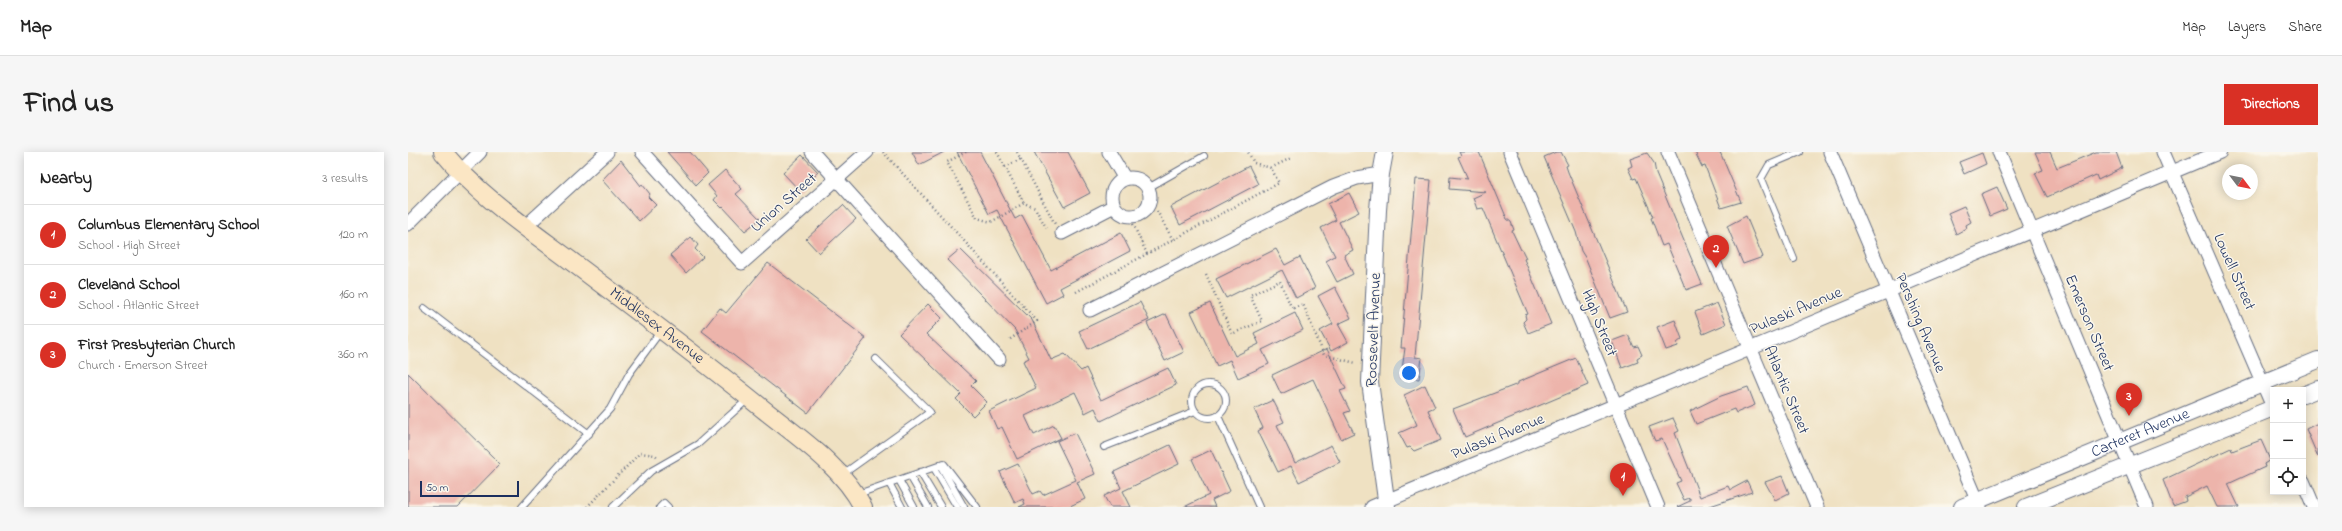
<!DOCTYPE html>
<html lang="en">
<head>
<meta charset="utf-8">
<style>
	:root { --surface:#fff; --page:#f6f6f6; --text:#222; --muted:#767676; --line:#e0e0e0; --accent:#d93025 }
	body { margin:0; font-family:"Indie Flower",sans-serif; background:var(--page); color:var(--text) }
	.controls { position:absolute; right:12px; bottom:12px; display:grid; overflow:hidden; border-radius:0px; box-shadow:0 2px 10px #0003 }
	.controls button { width:36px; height:36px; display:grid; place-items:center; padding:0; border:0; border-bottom:1px solid var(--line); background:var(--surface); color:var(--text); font:20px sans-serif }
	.compass { position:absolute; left:1814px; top:12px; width:36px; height:36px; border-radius:50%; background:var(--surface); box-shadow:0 2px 10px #0003; rotate:122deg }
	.scale { position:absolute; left:12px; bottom:10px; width:99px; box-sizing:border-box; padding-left:4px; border:2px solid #1b2f5e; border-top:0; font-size:11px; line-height:14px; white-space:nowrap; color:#1b2f5e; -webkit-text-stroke:3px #fbf7ec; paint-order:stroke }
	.you { position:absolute; left:1001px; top:221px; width:14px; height:14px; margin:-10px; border:3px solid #fff; border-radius:50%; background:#1a73e8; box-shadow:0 0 0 6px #1a73e833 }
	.badge { display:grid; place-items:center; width:26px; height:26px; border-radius:50%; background:var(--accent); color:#fff; font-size:13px; font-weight:700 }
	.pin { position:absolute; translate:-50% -33px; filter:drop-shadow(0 1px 2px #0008) }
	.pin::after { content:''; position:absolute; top:21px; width:14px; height:12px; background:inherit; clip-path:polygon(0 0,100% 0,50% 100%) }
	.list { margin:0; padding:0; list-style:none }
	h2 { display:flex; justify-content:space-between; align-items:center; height:52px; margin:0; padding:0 16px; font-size:17px }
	h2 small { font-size:13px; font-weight:400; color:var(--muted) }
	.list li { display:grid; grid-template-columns:26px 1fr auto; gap:12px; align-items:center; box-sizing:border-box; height:60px; padding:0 16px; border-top:1px solid var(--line) }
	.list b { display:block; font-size:15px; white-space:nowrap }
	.list p { margin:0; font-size:13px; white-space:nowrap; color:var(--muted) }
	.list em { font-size:13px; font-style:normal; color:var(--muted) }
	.icon { flex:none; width:22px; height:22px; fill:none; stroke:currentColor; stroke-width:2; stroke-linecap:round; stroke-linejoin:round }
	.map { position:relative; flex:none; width:1910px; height:355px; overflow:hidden; border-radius:0px }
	header { display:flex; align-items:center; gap:24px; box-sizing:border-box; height:56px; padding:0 20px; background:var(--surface); border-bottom:1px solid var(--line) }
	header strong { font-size:19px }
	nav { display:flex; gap:22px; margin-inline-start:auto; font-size:14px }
	.intro { display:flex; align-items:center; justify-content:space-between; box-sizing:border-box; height:96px; padding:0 24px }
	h1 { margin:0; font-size:28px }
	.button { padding:10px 18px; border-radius:0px; background:var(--accent); color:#fff; font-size:14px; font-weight:700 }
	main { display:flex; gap:24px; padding:0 24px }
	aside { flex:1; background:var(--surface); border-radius:0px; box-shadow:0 2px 10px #0003 }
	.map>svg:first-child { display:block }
	.building { fill:#edb4ab }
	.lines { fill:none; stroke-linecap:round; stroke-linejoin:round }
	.service-casing { stroke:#656d81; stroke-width:8 }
	.minor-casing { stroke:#656d81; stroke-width:15 }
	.tertiary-casing { stroke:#656d81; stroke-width:18 }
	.secondary-casing { stroke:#656d81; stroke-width:20 }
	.path { stroke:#656d81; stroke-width:2.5; stroke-dasharray:1 3; stroke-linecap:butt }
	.service { stroke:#fff; stroke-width:6 }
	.minor { stroke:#fff; stroke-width:13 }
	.tertiary { stroke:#fff; stroke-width:16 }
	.secondary { stroke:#fbe6c4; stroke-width:18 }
	.labels { text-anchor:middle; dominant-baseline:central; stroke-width:3; stroke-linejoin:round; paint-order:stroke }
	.street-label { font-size:16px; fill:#1b2f5e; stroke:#fbf7ec }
</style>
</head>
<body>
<header>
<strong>Map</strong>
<nav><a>Map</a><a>Layers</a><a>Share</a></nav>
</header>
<div class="intro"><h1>Find us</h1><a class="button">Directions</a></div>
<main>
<aside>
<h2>Nearby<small>3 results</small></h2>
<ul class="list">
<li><span class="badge">1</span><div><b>Columbus Elementary School</b><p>School · High Street</p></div><em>120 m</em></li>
<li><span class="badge">2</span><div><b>Cleveland School</b><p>School · Atlantic Street</p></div><em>160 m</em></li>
<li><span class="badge">3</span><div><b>First Presbyterian Church</b><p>Church · Emerson Street</p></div><em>360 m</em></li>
</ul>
</aside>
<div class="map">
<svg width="1910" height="355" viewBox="0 0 1910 355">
	<rect width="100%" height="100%" fill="#fbf7ec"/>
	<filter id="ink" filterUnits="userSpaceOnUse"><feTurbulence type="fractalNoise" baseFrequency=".025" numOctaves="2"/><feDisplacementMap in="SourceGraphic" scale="8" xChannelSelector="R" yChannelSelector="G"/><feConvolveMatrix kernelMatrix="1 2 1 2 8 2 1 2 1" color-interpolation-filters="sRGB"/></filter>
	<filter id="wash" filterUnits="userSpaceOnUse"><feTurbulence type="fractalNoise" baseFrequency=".012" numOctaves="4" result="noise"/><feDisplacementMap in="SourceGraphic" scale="16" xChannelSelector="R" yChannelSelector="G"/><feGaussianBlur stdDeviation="0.9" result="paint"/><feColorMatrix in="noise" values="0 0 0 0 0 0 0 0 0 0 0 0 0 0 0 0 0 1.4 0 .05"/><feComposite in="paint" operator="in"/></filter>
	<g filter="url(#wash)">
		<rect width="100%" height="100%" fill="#efe1c2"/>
		<g id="blocks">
			<path class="building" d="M259,0H282L300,21L288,33Z
				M504,0H536L511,13Z
				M549,0H572L607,67L614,63L643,118L713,81L722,99L652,136L655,142L638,151L589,58L581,62Z
				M626,0H660L682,41L656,55Z
				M1051,0H1071L1099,67L1103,70L1106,78L1104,79L1113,98H1114L1118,106L1116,107L1143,172L1120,181L1115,170L1118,167L1117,163L1120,162L1075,56L1069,57L1065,46L1078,40L1041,37L1042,25L1060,27L1050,5L1053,4Z
				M1148,0H1153L1160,13L1158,14L1160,20L1219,160L1202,166L1178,107L1173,99L1168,80L1136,5Z
				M1287,0H1312L1333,50L1313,56L1297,14L1294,15Z
				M1627,0H1642L1649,16L1688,0H1708L1714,16L1690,28L1688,23L1639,45L1627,21L1635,18Z
				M1239,1L1246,11L1248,22L1294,132L1278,138L1259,92L1254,94L1243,66L1245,65L1228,26L1225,27L1220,16L1224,14L1222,7Z
				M1574,1L1578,12L1556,22L1551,10Z
				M394,3L410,20L391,38L375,21Z
				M213,8L233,34L234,32L242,42L240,45L248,53L231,69L194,28Z
				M841,14L850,32L772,73L763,55Z
				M317,18L334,37L328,42L352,67L337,79L315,55L314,56L306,48L309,44L300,33Z
				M1008,27L1023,28L1007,205L1014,206L1011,227L993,225L997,196H993Z
				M1589,35L1599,57L1582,64L1573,42Z
				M941,41L951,60L931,70L945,98L936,103L945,122L929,130L918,109L927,104L913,76L928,68L920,52Z
				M435,53L448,67L411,101L398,87Z
				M1556,54L1563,70L1558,73L1559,76L1548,82L1540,61Z
				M1338,64L1355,105L1335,112L1319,74Z
				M283,85L290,93L287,97L295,105L278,121L262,103Z
				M552,97L624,168L643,208L657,202L673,219L678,216L693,248L760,216L768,233L693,269L687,256L677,261L667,240L617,264L626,283L646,273L653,286L609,307L594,275L589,277L581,259L628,236L615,209L621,206L607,178L539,108Z
				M868,97L877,113L892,105L907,136L888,146L874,118L818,146L808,127Z
				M360,111L458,186L400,261L294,179L312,156L318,161Z
				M927,135L943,166L930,172L940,190L923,199L912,179L925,172L910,144Z
				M732,150L741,168L680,197L671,179Z
				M802,151L827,204L851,192L846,181L887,161L895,178L854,198L861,212L830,226L822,208L809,214L783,160Z
				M1309,151L1318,172L1295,182L1287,160Z
				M520,152L534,166L518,182L568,229L563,234L579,250L565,264L548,247L553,242L491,182Z
				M758,162L776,200L757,209L739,171Z
				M1267,168L1274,187L1269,191L1270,194L1258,198L1249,175Z
				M1220,183L1226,195L1230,194L1234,203L1229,206L1230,210L1214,216L1204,189Z
				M919,197L938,237L932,239L942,259L936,261L946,281L933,287L905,227L873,242L864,223Z
				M1168,206L1180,233L1057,285L1045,257L1110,232V230Z
				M0,221L92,312L50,355H0Z
				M1017,233L1027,255L1020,258L1033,288L1006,299L1002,295L999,296L991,281L1009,273L996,243Z
				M1340,235L1347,253L1328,261L1326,257L1288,272L1282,259L1313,244Z
				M865,248L876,270L869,273L887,311L923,293L932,310L891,330L883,314L870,320L850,279L855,276L846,257Z
				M1265,266L1271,279L1267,281L1292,345L1320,334L1322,338L1339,329L1344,340L1299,355H1269L1282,349V346L1276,348L1268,331L1273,329L1254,287L1247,289L1241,275Z
				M1910,271V305L1898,277Z
				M667,281L687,322L669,330L677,347L660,355H611L617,352L615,347L607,351L592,320L610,312L625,342L632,339L635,343L668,328L649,289Z
				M1853,288L1862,308L1856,312L1857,315L1820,332L1831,355H1809L1799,334L1777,345L1778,349L1776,350L1765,354L1755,328L1823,296L1824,299Z
				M762,293L771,312L715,339L723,355H702L696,344L713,336L706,320Z
				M803,298L822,339L804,348L807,355H776L801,343L784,307Z
				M1374,324L1381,341L1367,348L1357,330Z"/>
		</g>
	</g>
	<g filter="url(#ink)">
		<use href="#blocks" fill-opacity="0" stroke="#656d81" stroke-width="1"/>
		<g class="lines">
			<defs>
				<path id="service" d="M740,36L796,4
					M1386,107L1353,27L1361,13L1392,0
					M16,156L181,282
					M784 249a17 17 0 1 1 34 0a17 17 0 1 1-34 0Z
					M810,264L851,355
					M696,295L787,259
					M532,313L556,355
					M526,316L549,355
					M512,320L533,355
					M435,322L522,260L468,207
					M502,324L520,355
					M491,328L506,355
					M481,331L494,355
					M450,342L536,312L569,355
					M114,355L202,257L221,222L252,180
					M205,355L243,319L290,292L340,247
					M252,355L256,351L260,355"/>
				<path id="minor" d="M234,0L334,111L459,0
					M404,0L591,207
					M701,0L717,27
					M1102,0L1250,355
					M1260,0L1409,355
					M1422,0L1572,355
					M1591,0L1739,355
					M1755,0L1865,255
					M704 45a19 19 0 1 1 38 0a19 19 0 1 1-38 0Z
					M0,72L72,0
					M118,74L199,0
					M654,81L706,54
					M682,158L925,35L949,26L973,22
					M1895,329L1906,355
					M964,355L1812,0"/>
				<g id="tertiary">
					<path d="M977,0L973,22L970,58L962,230L979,355"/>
					<path d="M1895,243L1910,237"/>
					<path id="s1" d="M1554,355L1910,208"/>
					<path d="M1618,355L1865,256"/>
				</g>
				<g id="secondary">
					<path id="s2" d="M35,0C70,43 119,76 163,109C228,158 292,206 355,257C390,285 434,314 455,355"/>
				</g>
			</defs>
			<use href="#service" class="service-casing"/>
			<use href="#minor" class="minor-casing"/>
			<use href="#tertiary" class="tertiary-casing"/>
			<use href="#secondary" class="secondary-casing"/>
			<path class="path" d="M475,0L629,169L601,188
				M558,0L539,10L569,66L583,70L616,51
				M589,0L616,51L627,56L639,77
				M609,0L647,72
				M597,15L613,7
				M863,16L883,6
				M749,59L765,88
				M725,72L739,102
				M798,122L824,182L854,169L842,143L872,129L884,157L895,152L916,203L948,211
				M668,140L871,31L863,16L846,11L840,0
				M179,355L232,301L247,303L251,306"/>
			<use href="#service" class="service"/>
			<use href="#minor" class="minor"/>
			<use href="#tertiary" class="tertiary"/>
			<use href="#secondary" class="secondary"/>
		</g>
	</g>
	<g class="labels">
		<g class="street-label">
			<text transform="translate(376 51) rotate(-41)">Union Street</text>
			<text transform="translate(1826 120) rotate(66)">Lowell Street</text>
			<text transform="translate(1388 159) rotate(-23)">Pulaski Avenue</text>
			<text transform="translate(1191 171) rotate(68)">High Street</text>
			<text transform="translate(1512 171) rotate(67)">Pershing Avenue</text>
			<text transform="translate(1681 171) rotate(67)">Emerson Street</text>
			<text stroke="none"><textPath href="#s2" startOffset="276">Middlesex Avenue</textPath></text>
			<text transform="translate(966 178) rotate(-88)">Roosevelt Avenue</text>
			<text transform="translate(1378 238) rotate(67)">Atlantic Street</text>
			<text stroke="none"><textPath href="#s1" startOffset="193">Carteret Avenue</textPath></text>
			<text transform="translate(1090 285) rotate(-22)">Pulaski Avenue</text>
		</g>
	</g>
</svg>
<div class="controls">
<button>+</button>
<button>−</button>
<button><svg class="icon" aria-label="locate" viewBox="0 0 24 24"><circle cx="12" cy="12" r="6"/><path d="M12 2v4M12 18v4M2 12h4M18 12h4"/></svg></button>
</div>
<svg class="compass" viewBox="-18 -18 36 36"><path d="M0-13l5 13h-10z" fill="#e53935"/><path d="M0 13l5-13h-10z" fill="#767676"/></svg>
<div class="scale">50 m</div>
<div class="you"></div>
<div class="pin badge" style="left:1215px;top:344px">1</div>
<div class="pin badge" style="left:1308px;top:116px">2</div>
<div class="pin badge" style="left:1721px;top:264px">3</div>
</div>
</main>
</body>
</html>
